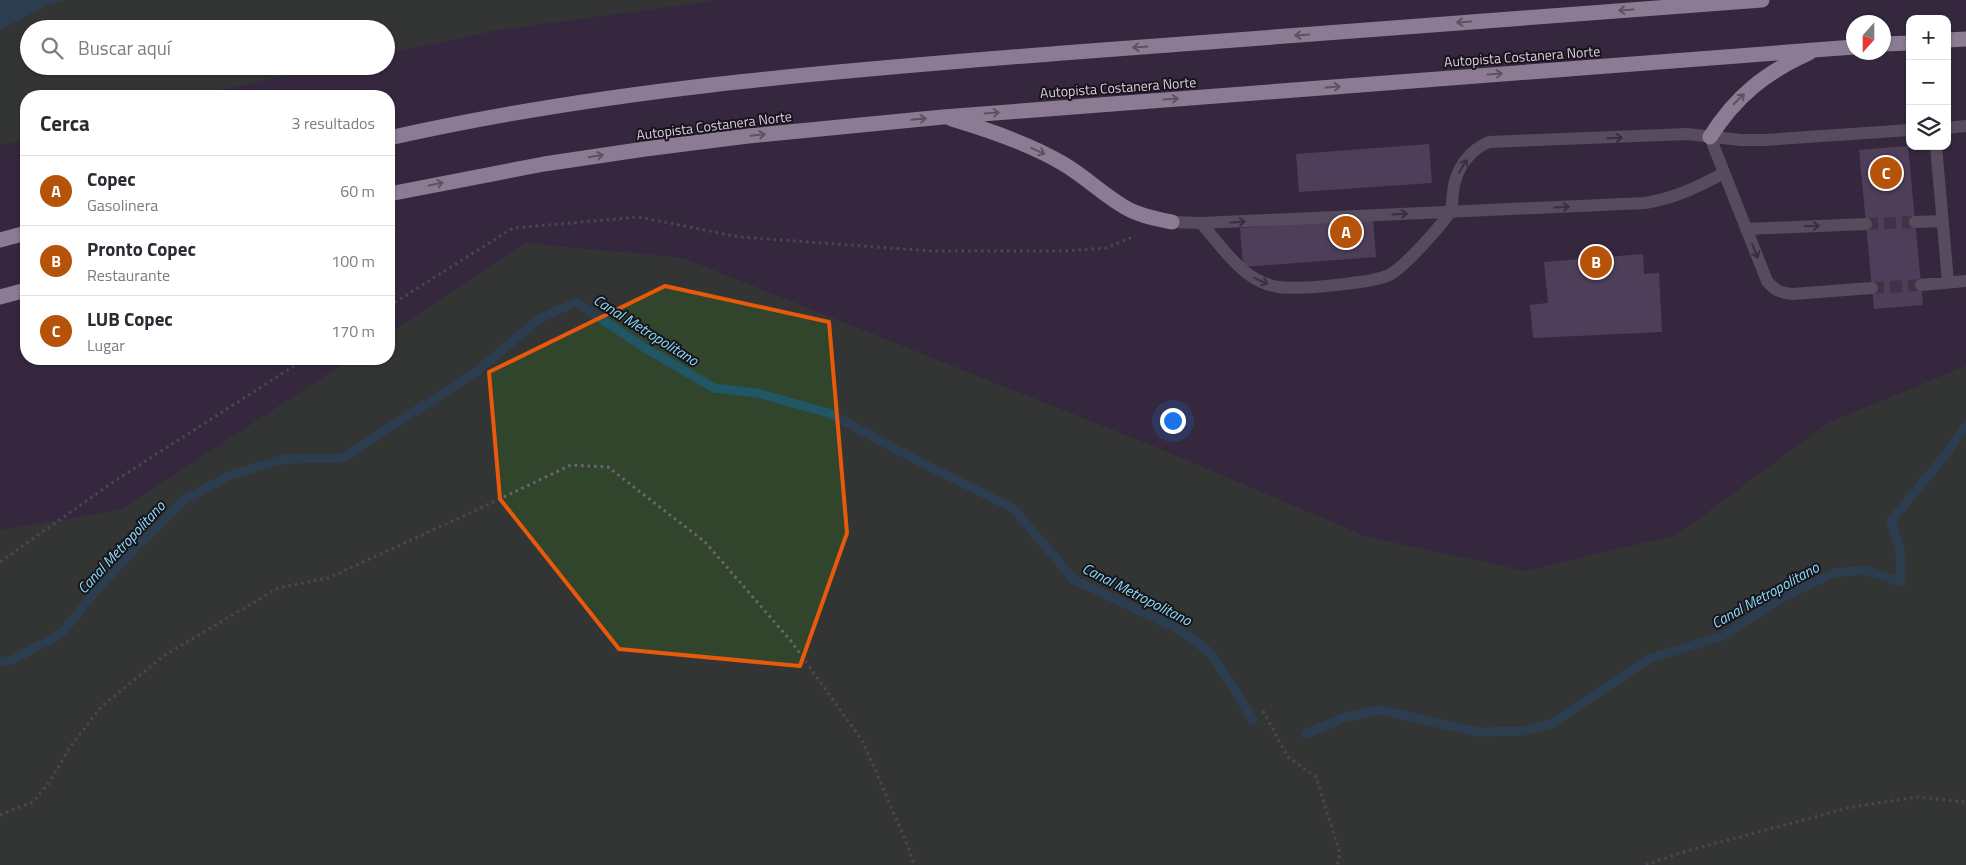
<!DOCTYPE html>
<html lang="es">
<head>
<meta charset="utf-8">
<style>
	:root { --surface:#fff; --page:#f2f2f3; --text:#2b2b33; --muted:#7c7c81; --line:#e1e1e2; --accent:#b45309 }
	body { margin:0; font-family:"Titillium Web",sans-serif; background:var(--page); color:var(--text) }
	.controls { position:absolute; right:15px; top:15px; display:grid; overflow:hidden; border-radius:10px; box-shadow:0 1px 4px #0004 }
	.controls button { width:45px; height:45px; display:grid; place-items:center; padding:0; border:0; border-bottom:1px solid var(--line); background:var(--surface); color:var(--text); font:25px sans-serif }
	.compass { position:absolute; left:1846px; top:15px; width:45px; height:45px; border-radius:50%; background:var(--surface); box-shadow:0 1px 4px #0004; rotate:201deg }
	.you { position:absolute; left:1172px; top:420px; width:18px; height:18px; margin:-12px; border:4px solid #fff; border-radius:50%; background:#1a73e8; box-shadow:0 0 0 8px #1a73e833 }
	.badge { display:grid; place-items:center; width:32px; height:32px; border-radius:50%; background:var(--accent); color:#fff; font-size:16px; font-weight:700 }
	.pin { position:absolute; translate:-50% -50%; border:2px solid #fff; box-shadow:0 1px 5px #0006 }
	.list { margin:0; padding:0; list-style:none }
	h2 { display:flex; justify-content:space-between; align-items:center; height:65px; margin:0; padding:0 20px; font-size:21px }
	h2 small { font-size:16px; font-weight:400; color:var(--muted) }
	.list li { display:grid; grid-template-columns:32px 1fr auto; gap:15px; align-items:center; box-sizing:border-box; height:70px; padding:0 20px; border-top:1px solid var(--line) }
	.list b { display:block; font-size:19px; white-space:nowrap }
	.list p { margin:0; font-size:16px; white-space:nowrap; color:var(--muted) }
	.list em { font-size:16px; font-style:normal; color:var(--muted) }
	.icon { flex:none; width:28px; height:28px; fill:none; stroke:currentColor; stroke-width:2; stroke-linecap:round; stroke-linejoin:round }
	.map { position:relative; flex:none; width:1966px; height:865px; overflow:hidden }
	.search { position:absolute; background:var(--surface); box-shadow:0 1px 4px #0004; left:20px; top:20px; width:375px; height:55px; display:flex; align-items:center; gap:12px; box-sizing:border-box; padding:0 18px; border-radius:28px; color:var(--muted); font-size:19px }
	.panel { position:absolute; background:var(--surface); box-shadow:0 1px 4px #0004; left:20px; top:90px; width:375px; height:275px; border-radius:20px }
	.map>svg:first-child { display:block }
	.green { fill:#31452c }
	.water { fill:#215764 }
	.lines { fill:none; stroke-linecap:round; stroke-linejoin:round }
	.stream { stroke:#215764; stroke-width:9 }
	.building { fill:#6e597c }
	.minor-tunnel { stroke:#4e4156; stroke-width:12; stroke-dasharray:12 6; stroke-linecap:butt }
	.path { stroke:#6f6477; stroke-width:3; stroke-dasharray:2.5 4; stroke-linecap:butt }
	.minor { stroke:#807883; stroke-width:12 }
	.highway { stroke:#f3dffa; stroke-width:15 }
	.oneway { stroke:#918397 }
	.oneway2 { stroke:#3d3641 }
	.marked { fill:none; stroke:#e8590c; stroke-width:4; stroke-linejoin:round }
	.labels { text-anchor:middle; dominant-baseline:central; stroke-width:4; stroke-linejoin:round; paint-order:stroke }
	.street-label { font-size:14px; fill:#d9d0de; stroke:#19131d }
	.water-label { font-size:15px; font-style:italic; fill:#87def5; stroke:#19131d }
</style>
</head>
<body>
<div class="map">
<svg width="1966" height="865" viewBox="0 0 1966 865">
	<rect width="100%" height="100%" fill="#35283e"/>
	<path class="green" d="M0,0H719L497,30L386,54V29H29V66H331L194,96H26V139L0,145Z
		M525,243L683,258L1165,451L1367,537L1525,571L1677,535L1828,423L1966,366V865H0V530L122,510L350,359H389V333Z"/>
	<path class="water" d="M0,0H64L48,5L0,30Z"/>
	<g class="lines">
		<path class="stream" d="M0,662L12,660L62,633L94,593L135,548L184,500L231,475L284,459L343,458L477,371L539,319L576,302L645,348L714,388L757,393L829,413L924,464L1013,508L1074,580L1175,627L1211,653L1253,720
			M1306,734L1343,718L1380,710L1478,732L1523,731L1551,724L1649,659L1722,636L1787,595L1834,573L1865,570L1901,582L1900,550L1891,521L1950,449L1966,425"/>
	</g>
	<path class="building" d="M1429,144L1432,183L1299,192L1296,154Z
		M1908,146L1923,305L1874,309L1859,150Z
		M1373,219L1376,257L1243,267L1240,228Z
		M1643,254L1644,274L1659,273L1662,332L1533,338L1530,305L1548,303L1544,262Z"/>
	<g class="lines">
		<path class="minor-tunnel" d="M1866,224L1915,222
			M1872,288L1921,285"/>
		<path class="path" d="M389,306L513,228L639,217L740,237L932,251H1063L1106,248L1135,236
			M0,562L116,480L305,359
			M1263,711L1288,757L1316,777L1340,854L1337,865
			M0,815L33,802L49,783L70,747L102,706L165,655L278,588L328,578L468,514L571,465L608,467L705,542L791,641L863,742L905,839L914,865
			M1646,865L1683,852L1852,807L1917,797L1966,802"/>
		<path class="minor" d="M1947,128L1966,126
			M1710,137L1767,281C1774,290 1781,293 1792,294L1872,288
			M1936,146L1948,282
			M1172,222L1201,223L1645,203C1675,198 1698,187 1724,173
			M1915,222L1942,221
			M1201,223C1216,240 1234,266 1254,278C1261,282 1270,286 1279,287C1298,290 1376,283 1391,274C1406,265 1438,229 1449,214C1453,209 1452,198 1453,192C1455,170 1469,150 1489,142L1687,134L1741,140H1764L1910,130
			M1746,229L1866,224
			M1921,285L1966,281"/>
		<path class="highway" d="M1947,40L1966,39
			M1884,44L1910,43
			M952,119C989,130 1028,143 1062,163C1085,176 1104,196 1128,209C1141,216 1157,219 1172,222
			M1710,137C1736,96 1765,73 1809,53
			M389,138C610,88 837,71 1063,53C1296,35 1529,18 1762,0
			M389,194L544,164L645,149L748,136L943,117L1854,47
			M0,240L26,233
			M0,297L26,290"/>
	</g>
	<defs><path id="oneway-shaft" d="M-6 0H5M1.5-3L5.5 0L1.5 3" fill="none" stroke-width="1.6" stroke-linecap="round" stroke-linejoin="round" transform="scale(1.25)"/></defs>
	<g class="oneway">
		<use href="#oneway-shaft" transform="translate(1626 10) rotate(176)"/>
		<use href="#oneway-shaft" transform="translate(1464 22) rotate(176)"/>
		<use href="#oneway-shaft" transform="translate(1302 35) rotate(176)"/>
		<use href="#oneway-shaft" transform="translate(1140 47) rotate(176)"/>
		<use href="#oneway-shaft" transform="translate(1495 74) rotate(-4)"/>
		<use href="#oneway-shaft" transform="translate(1333 87) rotate(-4)"/>
		<use href="#oneway-shaft" transform="translate(1171 99) rotate(-4)"/>
		<use href="#oneway-shaft" transform="translate(1739 99) rotate(-45)"/>
		<use href="#oneway-shaft" transform="translate(992 113) rotate(-4)"/>
		<use href="#oneway-shaft" transform="translate(919 119) rotate(-6)"/>
		<use href="#oneway-shaft" transform="translate(758 135) rotate(-6)"/>
		<use href="#oneway-shaft" transform="translate(1038 151) rotate(24)"/>
		<use href="#oneway-shaft" transform="translate(596 156) rotate(-9)"/>
		<use href="#oneway-shaft" transform="translate(436 184) rotate(-12)"/>
	</g>
	<g class="oneway2">
		<use href="#oneway-shaft" transform="translate(1615 138) rotate(-2)"/>
		<use href="#oneway-shaft" transform="translate(1463 166) rotate(-58)"/>
		<use href="#oneway-shaft" transform="translate(1562 207) rotate(-3)"/>
		<use href="#oneway-shaft" transform="translate(1400 214) rotate(-3)"/>
		<use href="#oneway-shaft" transform="translate(1238 222) rotate(-3)"/>
		<use href="#oneway-shaft" transform="translate(1812 226) rotate(-2)"/>
		<use href="#oneway-shaft" transform="translate(1755 251) rotate(68)"/>
		<use href="#oneway-shaft" transform="translate(1261 281) rotate(24)"/>
	</g>
	<path d="M0 0H1966V865H0ZM665,286L829,322L847,533L800,666L619,649L500,499L489,372Z" fill="#35283e" fill-opacity=".55" fill-rule="evenodd"/>
	<path class="marked" d="M665,286L829,322L847,533L800,666L619,649L500,499L489,372Z"/>
	<g class="labels">
		<g class="street-label">
			<text transform="translate(1522 56) rotate(-4)">Autopista Costanera Norte</text>
			<text transform="translate(1118 87) rotate(-4)">Autopista Costanera Norte</text>
			<text transform="translate(714 125) rotate(-7)">Autopista Costanera Norte</text>
		</g>
		<g class="water-label">
			<text transform="translate(646 330) rotate(32)">Canal Metropolitano</text>
			<text transform="translate(121 547) rotate(-47)">Canal Metropolitano</text>
			<text transform="translate(1137 594) rotate(27)">Canal Metropolitano</text>
			<text transform="translate(1765 595) rotate(-29)">Canal Metropolitano</text>
		</g>
	</g>
</svg>
<div class="controls">
<button>+</button>
<button>−</button>
<button><svg class="icon" aria-label="layers" viewBox="0 0 24 24"><path d="M12 4l9 5-9 5-9-5zM3 14l9 5 9-5"/></svg></button>
</div>
<svg class="compass" viewBox="-18 -18 36 36"><path d="M0-13l5 13h-10z" fill="#e53935"/><path d="M0 13l5-13h-10z" fill="#7c7c81"/></svg>
<div class="you"></div>
<div class="pin badge" style="left:1346px;top:232px">A</div>
<div class="pin badge" style="left:1596px;top:262px">B</div>
<div class="pin badge" style="left:1886px;top:173px">C</div>
<div class="search"><svg class="icon" aria-label="search" viewBox="0 0 24 24"><circle cx="10" cy="10" r="6"/><path d="M15 15l6 6"/></svg>Buscar aquí</div>
<section class="panel">
<h2>Cerca<small>3 resultados</small></h2>
<ul class="list">
<li><span class="badge">A</span><div><b>Copec</b><p>Gasolinera</p></div><em>60 m</em></li>
<li><span class="badge">B</span><div><b>Pronto Copec</b><p>Restaurante</p></div><em>100 m</em></li>
<li><span class="badge">C</span><div><b>LUB Copec</b><p>Lugar</p></div><em>170 m</em></li>
</ul>
</section>
</div>
</body>
</html>
